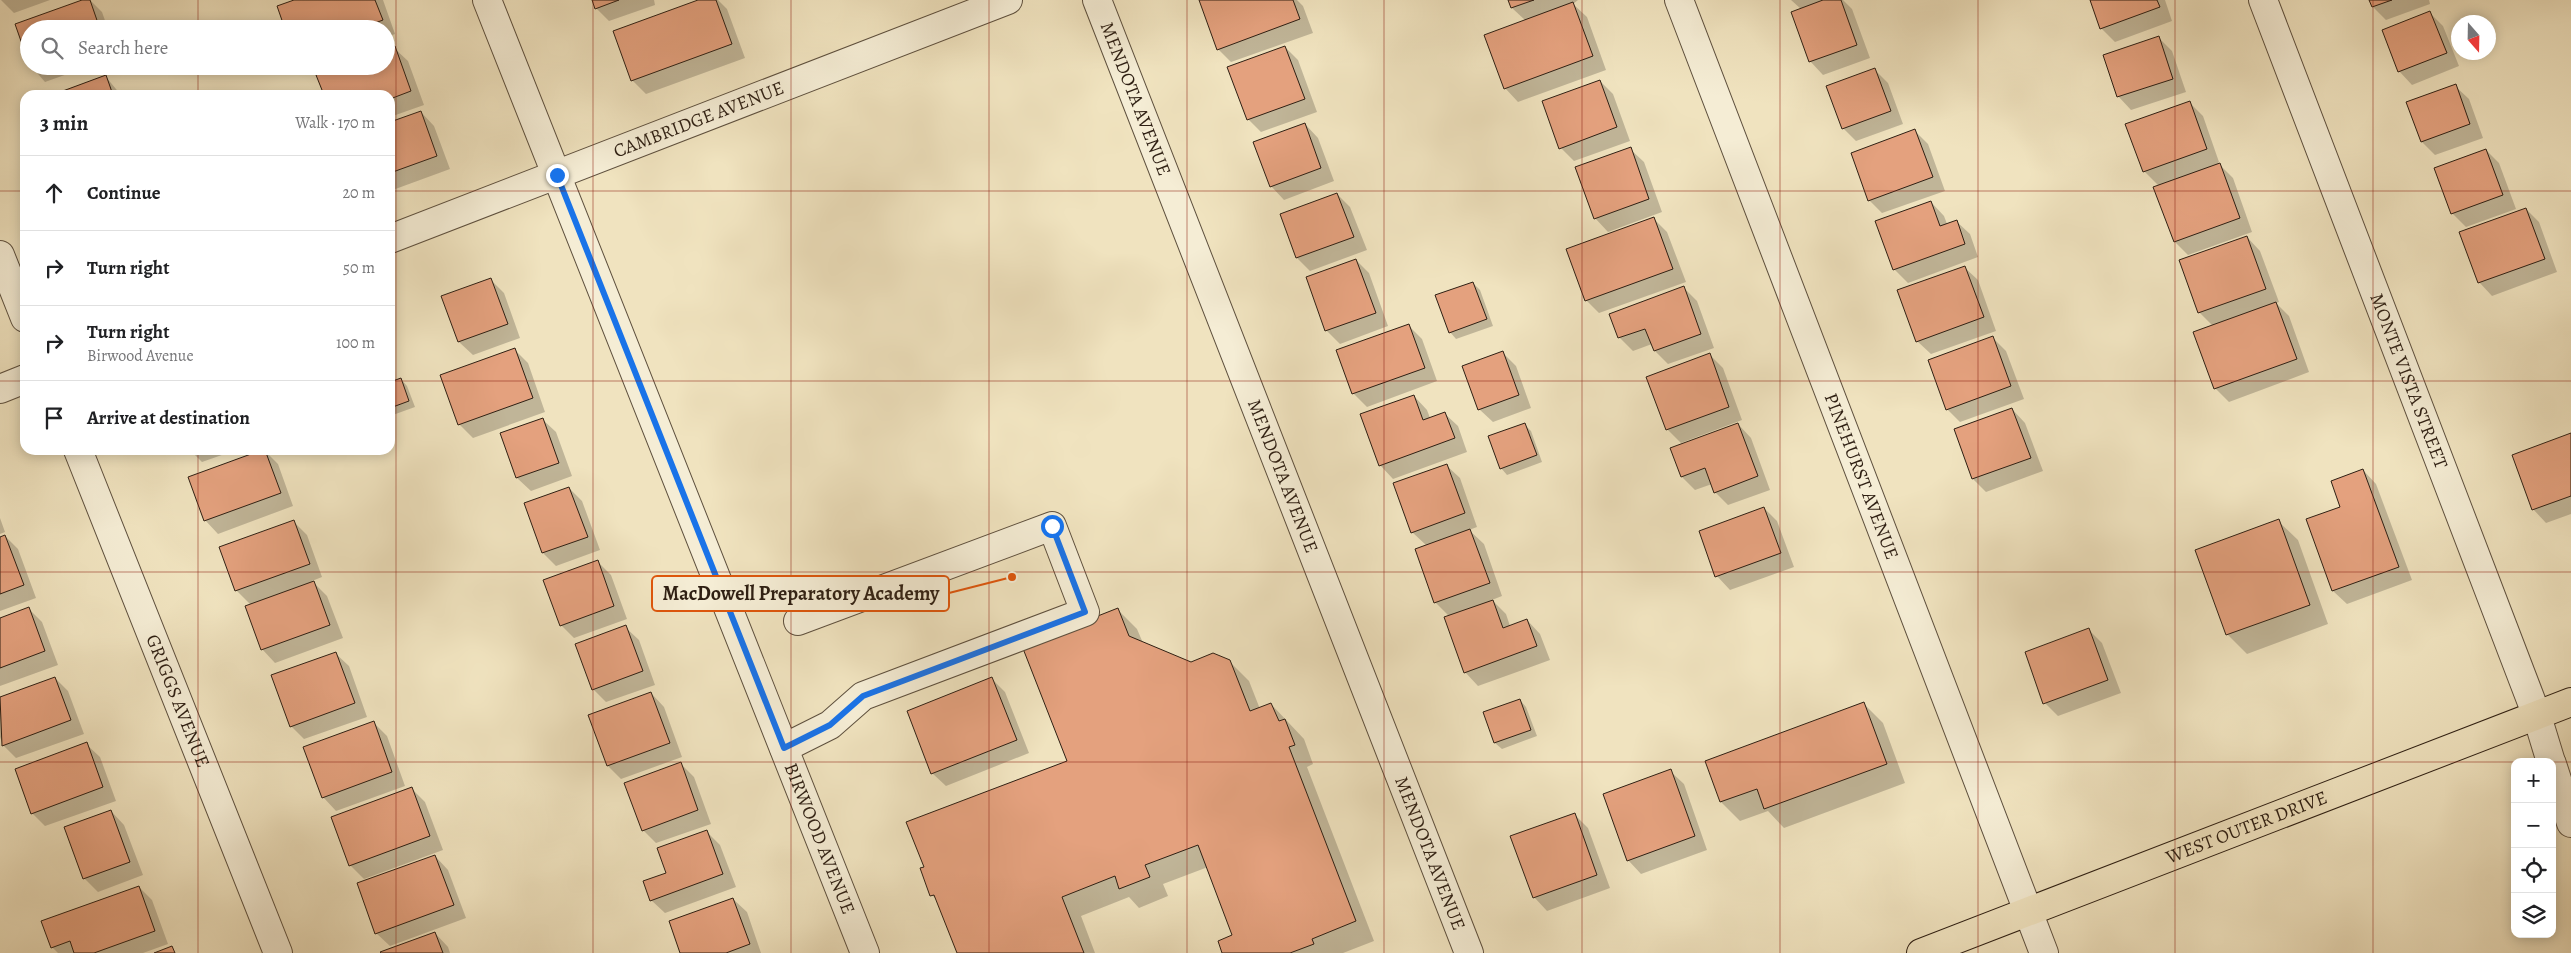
<!DOCTYPE html>
<html lang="en">
<head>
<meta charset="utf-8">
<style>
	:root { --surface:#fff; --page:#f6f6f6; --text:#202124; --muted:#757577; --line:#e0e0e0 }
	body { margin:0; font-family:Alegreya,serif; background:var(--page); color:var(--text) }
	.controls { position:absolute; right:15px; bottom:15px; display:grid; overflow:hidden; border-radius:10px; box-shadow:0 2px 12px #0003 }
	.controls button { width:45px; height:45px; display:grid; place-items:center; padding:0; border:0; border-bottom:1px solid var(--line); background:var(--surface); color:var(--text); font:25px sans-serif }
	.compass { position:absolute; left:2451px; top:15px; width:45px; height:45px; border-radius:50%; background:var(--surface); box-shadow:0 2px 12px #0003; rotate:160deg }
	.stop { position:absolute; width:15px; height:15px; margin:-11px; border:4px solid #1a73e8; border-radius:50%; background:#fff }
	.stop.end { background:#1a73e8; border-color:#fff; box-shadow:0 1px 5px #0008 }
	.list { margin:0; padding:0; list-style:none }
	h2 { display:flex; justify-content:space-between; align-items:center; height:65px; margin:0; padding:0 20px; font-size:21px }
	h2 small { font-size:16px; font-weight:400; color:var(--muted) }
	.list li { display:grid; grid-template-columns:32px 1fr auto; gap:15px; align-items:center; box-sizing:border-box; height:75px; padding:0 20px; border-top:1px solid var(--line) }
	.list b { display:block; font-size:19px; white-space:nowrap }
	.list p { margin:0; font-size:16px; white-space:nowrap; color:var(--muted) }
	.list em { font-size:16px; font-style:normal; color:var(--muted) }
	.icon { flex:none; width:28px; height:28px; fill:none; stroke:currentColor; stroke-width:2; stroke-linecap:round; stroke-linejoin:round }
	.map { position:relative; flex:none; width:2571px; height:953px; overflow:hidden }
	.search { position:absolute; background:var(--surface); box-shadow:0 2px 12px #0003; left:20px; top:20px; width:375px; height:55px; display:flex; align-items:center; gap:12px; box-sizing:border-box; padding:0 18px; border-radius:28px; color:var(--muted); font-size:19px }
	.panel { position:absolute; background:var(--surface); box-shadow:0 2px 12px #0003; left:20px; top:90px; width:375px; height:365px; border-radius:15px }
	.map>svg:first-child { display:block }
	.shadow { fill:#0003 }
	.building { fill:#e4a17e; stroke:#2e1f13 }
	.lines { fill:none; stroke-linecap:round; stroke-linejoin:round }
	.minor-casing { stroke:#5e503e; stroke-width:30 }
	.major-casing { stroke:#2e1f13; stroke-width:30 }
	.minor { stroke:#f5edd5; stroke-width:28 }
	.major { stroke:#f0e3bf; stroke-width:28 }
	.route { stroke:#1a73e8; stroke-width:6 }
	.grid { fill:none; stroke:#8f2418; stroke-width:1; stroke-opacity:0.55 }
	.labels { text-anchor:middle; dominant-baseline:central; stroke-width:4; stroke-linejoin:round; paint-order:stroke }
	.street-label { font-size:19px; fill:#2e1f13; stroke:#f5edd5 }
	.leader { fill:none; stroke:#df560c; stroke-width:2 }
	.callout-dot { fill:#df560c; stroke:#f5edd5; stroke-width:2 }
	.callout { fill:#f5edd5; stroke:#df560c; stroke-width:2 }
	.callout-label { font-size:20px; text-anchor:middle; font-weight:bold; fill:#2e1f13 }
</style>
</head>
<body>
<div class="map">
<svg width="2571" height="953" viewBox="0 0 2571 953">
	<rect width="100%" height="100%" fill="#f0e3bf"/>
	<filter id="stains"><feTurbulence type="fractalNoise" baseFrequency=".004" numOctaves="4"/><feColorMatrix values="0 0 0 0 .2 0 0 0 0 .09 0 0 0 0 .02 0 0 0 .5 -.17"/></filter>
	<radialGradient id="worn" r=".72"><stop offset=".6" stop-color="#630" stop-opacity="0"/><stop offset="1" stop-color="#630" stop-opacity=".3"/></radialGradient>
	<path class="shadow" d="M1,0H50L14,13Z
		M85,0H90L102,12L108,29H29L16,25Z
		M297,0H383L395,34L386,37V29H287Z
		M593,0H654L655,5L609,21L596,8Z
		M701,0H718L727,9L745,58L646,94L632,80Z
		M1200,0H1297L1303,6L1313,33L1231,62L1218,49Z
		M1509,0H1578L1573,4L1587,17L1606,70L1518,102L1505,88L1526,21L1512,8Z
		M1791,0H1843L1852,9L1870,58L1823,75L1810,61L1801,9Z
		M2091,0H2165L2172,21L2115,42L2101,28Z
		M2370,0H2429L2430,4L2386,20L2373,7Z
		M2430,13L2443,26L2459,66L2412,85L2399,71Z
		M2159,38L2172,51L2186,92L2131,110L2118,96Z
		M1285,47L1298,60L1317,112L1261,132L1248,119Z
		M394,48L408,61L424,105L390,117V95H325L386,66Z
		M31,66H90L45,82Z
		M1875,70L1888,83L1903,124L1856,141L1843,128Z
		M106,77L121,95H56Z
		M1600,81L1613,94L1630,141L1574,161L1561,148Z
		M2455,86L2469,99L2483,138L2435,155L2422,142Z
		M2189,102L2203,116L2219,162L2218,163L2233,178L2252,232L2188,255L2175,242L2159,186L2144,171Z
		M421,112L434,126L450,169L390,191V123Z
		M1305,124L1318,138L1334,181L1284,200L1271,186Z
		M1915,131L1928,144L1945,191L1882,213L1869,200Z
		M1630,149L1644,162L1662,212L1608,232L1595,218Z
		M2486,150L2499,163L2516,209L2466,227L2452,213Z
		M1337,194L1350,207L1367,250L1310,271L1297,258Z
		M1931,202L1944,216L1947,224L1956,221L1970,234L1978,257L1908,283L1894,269Z
		M2526,209L2539,222L2557,272L2492,296L2479,282Z
		M1654,219L1667,232L1686,282L1599,313L1586,300Z
		M2247,237L2260,251L2279,302L2276,303L2289,316L2309,372L2229,402L2215,388L2213,326L2200,313L2181,261Z
		M1356,260L1369,273L1388,326L1340,344L1326,330Z
		M1964,267L1978,280L1996,331L1931,354L1917,341Z
		M490,279L504,293L520,338L473,355L459,342L443,297Z
		M1473,283L1480,290L1493,326L1456,339L1450,332Z
		M1684,288L1697,301L1714,348L1668,364L1655,351L1652,344L1633,351L1620,338L1611,314Z
		M1408,325L1422,339L1437,381L1367,407L1353,393Z
		M1993,338L2006,351L2024,399L1960,422L1947,409Z
		M514,349L528,363L545,412L473,438L460,425L442,376Z
		M1502,352L1516,366L1531,408L1493,422L1479,409Z
		M1710,355L1723,368L1742,420L1681,443L1667,429Z
		M401,379L407,386L415,407L390,416V383Z
		M1414,396L1427,410L1430,418L1444,413L1458,426L1467,452L1393,479L1380,465Z
		M2012,409L2025,423L2043,471L1986,492L1973,479L1955,430Z
		M542,419L556,432L572,476L531,491L517,478L501,434Z
		M1524,424L1531,431L1542,462L1507,475L1501,468Z
		M1738,424L1751,438L1770,490L1728,505L1715,492L1712,484L1695,490L1682,477Z
		M2571,434V514L2546,523L2533,509Z
		M190,450H236L202,462Z
		M264,450L278,464L293,506L218,534L205,520Z
		M1446,465L1460,478L1477,527L1469,530L1484,544L1502,596L1492,600L1506,614L1510,626L1527,620L1540,634L1550,660L1478,686L1465,672L1450,617L1435,602L1427,546L1412,532Z
		M2363,470L2376,484L2412,580L2347,604L2333,591Z
		M569,488L582,501L600,550L556,566L543,553L525,504Z
		M1764,508L1777,521L1794,567L1730,590L1717,576Z
		M0,518L5,532L0,534Z
		M293,521L307,535L322,577L312,581L327,596L343,638L275,663L262,649L251,605L236,590Z
		M2278,521L2298,540L2328,624L2247,654L2228,635L2197,550Z
		M5,536L18,549L36,598L0,611V538Z
		M597,561L611,575L627,619L574,638L561,625Z
		M29,609L42,622L58,665L0,686V619Z
		M1118,610L1137,629L1143,643L1191,663L1229,661L1249,681L1260,709L1271,704L1304,739L1313,764L1307,767L1374,941L1343,953H1224L1234,935L1208,867L1163,884L1168,896L1139,908L1129,897L1081,916L1095,953H958L939,902L932,895L925,867L1068,761Z
		M625,627L639,640L655,685L606,702L593,689Z
		M2089,630L2102,643L2121,693L2058,716L2045,703Z
		M335,653L349,666L367,717L304,739L291,726Z
		M55,678L68,691L84,734L16,758L3,745L0,737V698Z
		M992,679L1005,692L1029,753L946,786L932,773Z
		M651,693L664,707L682,757L621,779L608,766L589,716Z
		M1520,700L1526,707L1537,736L1502,749L1495,743L1484,713Z
		M1864,704L1883,723L1905,783L1784,828L1768,811L1740,821L1721,802L1707,762Z
		M374,723L387,736L405,786L336,811L323,797Z
		M86,744L100,757L116,801L45,826L32,813Z
		M681,764L694,777L711,824L656,843L643,830Z
		M1670,771L1684,784L1707,850L1641,874L1628,860Z
		M412,789L425,802L443,850L364,879L350,865Z
		M111,811L124,825L143,875L98,892L84,878Z
		M1574,814L1588,828L1610,888L1547,911L1534,897Z
		M707,832L720,845L736,887L665,913L651,900L667,873Z
		M435,856L448,870L466,918L390,946L376,933Z
		M139,887L152,900L168,944L143,953H58L52,947Z
		M733,899L747,912L761,953H682Z
		M435,933L448,947L450,953H382Z"/>
	<path class="building" d="M82,0H90L100,29H29V64L15,24Z
		M294,0H375L383,20L359,29H285L277,6Z
		M592,0H619L595,9Z
		M698,0H716L732,44L631,81L613,31Z
		M1199,0H1293L1300,19L1217,50Z
		M1508,0H1534L1511,8Z
		M1823,0H1841L1857,45L1809,62L1791,12Z
		M2090,0H2157L2160,7L2100,29Z
		M2369,0H2392L2372,7Z
		M1573,2L1593,56L1504,89L1484,35Z
		M2430,11L2447,53L2398,72L2382,30Z
		M2159,36L2173,79L2117,97L2103,55Z
		M395,46L411,91L390,99V95H324L316,75L339,66H386V49Z
		M1285,46L1305,99L1247,120L1227,67Z
		M1875,68L1891,111L1842,129L1826,86Z
		M106,75L113,95H52Z
		M1600,80L1617,127L1559,149L1542,101Z
		M2456,84L2470,124L2421,142L2406,102Z
		M2190,101L2207,149L2143,172L2125,124Z
		M421,111L437,156L390,173V122Z
		M1305,123L1321,168L1270,187L1253,142Z
		M1915,129L1933,177L1868,201L1851,153Z
		M1631,147L1649,199L1594,219L1575,167Z
		M2486,149L2503,195L2451,214L2434,168Z
		M2220,163L2240,218L2174,242L2153,187Z
		M1337,193L1354,237L1296,258L1280,214Z
		M1931,201L1940,226L1957,220L1965,244L1893,270L1875,221Z
		M2526,208L2545,259L2478,283L2459,232Z
		M1654,217L1673,269L1585,301L1566,249Z
		M2247,236L2266,289L2198,313L2179,260Z
		M1356,259L1376,313L1325,331L1306,277Z
		M1965,266L1984,317L1916,342L1897,290Z
		M491,278L508,324L458,342L441,296Z
		M1473,282L1487,319L1449,333L1435,295Z
		M1684,286L1701,334L1654,351L1645,329L1618,338L1609,314Z
		M2276,302L2297,359L2214,389L2193,332Z
		M1409,324L1425,368L1352,394L1336,350Z
		M1993,336L2011,386L1946,410L1928,360Z
		M515,348L533,398L458,425L440,375Z
		M1503,351L1519,395L1478,410L1462,366Z
		M1710,353L1729,407L1666,430L1646,377Z
		M401,378L409,401L390,408V382Z
		M1414,395L1423,420L1445,412L1455,438L1379,466L1360,414Z
		M2012,408L2031,458L1972,479L1954,429Z
		M543,418L559,463L516,478L500,433Z
		M1525,423L1537,455L1500,469L1488,436Z
		M1738,423L1758,476L1714,493L1705,468L1681,477L1670,448Z
		M2571,433V496L2532,510L2512,455Z
		M262,450H265L281,493L204,521L188,477Z
		M1447,464L1465,513L1411,533L1393,483Z
		M2363,469L2399,567L2332,591L2306,519L2340,507L2331,481Z
		M569,487L588,537L542,553L524,503Z
		M1764,507L1781,553L1715,577L1699,531Z
		M2279,519L2310,605L2226,635L2195,550Z
		M294,520L310,564L235,591L219,547Z
		M1470,529L1490,583L1434,603L1415,549Z
		M5,535L24,585L0,594V537Z
		M598,560L614,606L560,626L543,580Z
		M314,581L330,625L261,650L245,606Z
		M1493,600L1503,628L1527,619L1537,646L1464,673L1444,617Z
		M29,607L45,651L0,668V618Z
		M1118,608L1129,636L1191,662L1213,653L1230,660L1250,711L1271,703L1279,721L1285,719L1295,745L1289,747L1356,921L1312,939L1314,944L1290,953H1222L1218,941L1232,935L1198,845L1145,865L1150,877L1119,889L1115,876L1062,897L1084,953H957L934,895L930,896L920,868L924,867L906,822L1067,761L1022,646Z
		M626,625L643,671L592,690L575,644Z
		M2089,628L2108,680L2043,704L2025,652Z
		M336,652L355,703L290,727L271,675Z
		M55,677L71,720L2,746L0,697Z
		M992,677L1017,740L931,774L907,711Z
		M651,692L670,743L607,766L588,715Z
		M1520,699L1531,730L1494,743L1483,712Z
		M1864,702L1887,764L1764,809L1757,789L1720,802L1705,761Z
		M374,721L392,772L322,798L303,747Z
		M87,742L103,787L31,814L15,769Z
		M681,762L698,810L642,831L624,783Z
		M1671,769L1695,836L1627,861L1603,794Z
		M412,787L430,836L349,866L331,817Z
		M111,810L130,862L83,879L64,827Z
		M1575,813L1597,875L1533,898L1510,836Z
		M707,830L723,874L650,901L643,881L666,873L657,848Z
		M435,855L454,905L375,934L357,883Z
		M139,886L155,931L94,953H74L70,941L51,948L41,921Z
		M733,898L750,944L726,953H680L669,921Z
		M435,932L443,953H381L380,952Z
		M172,946L175,953H154Z"/>
	<g class="lines">
		<defs>
			<g id="minor">
				<path id="s1" d="M487,0L865,953"/>
				<path id="s2" d="M1097,0L1469,953"/>
				<path id="s3" d="M1679,0L2044,953"/>
				<path id="s4" d="M2263,0L2537,716L2551,762"/>
				<path id="s5" d="M390,239L1008,0"/>
				<path d="M0,255L25,318"/>
				<path d="M0,389L25,379"/>
				<path id="s6" d="M78,450L278,953"/>
				<path d="M784,748L830,725L863,696L1085,612L1052,526L798,621"/>
				<path d="M2552,764L2571,823"/>
			</g>
			<g id="major">
				<path id="s7" d="M1921,953L2571,702"/>
			</g>
		</defs>
		<use href="#minor" class="minor-casing"/>
		<use href="#major" class="major-casing"/>
		<use href="#minor" class="minor"/>
		<use href="#major" class="major"/>
	</g>
	<g class="lines">
		<path class="route" d="M557,175L784,748L830,725L863,696L1085,612L1052,526"/>
	</g>
	<path class="grid" d="M198,0V29M396,0V953M593,0V953M791,0V953M989,0V953M1187,0V953M1384,0V953M1582,0V953M1780,0V953M1978,0V953M2175,0V953M2373,0V953M198,66V95M0,191H25M390,191H2571M0,381H25M390,381H2571M198,450V953M0,572H2571M0,762H2515M2552,762H2571"/>
	<g class="labels">
		<g class="street-label">
			<text stroke="none"><textPath href="#s2" startOffset="106">MENDOTA AVENUE</textPath></text>
			<text stroke="none"><textPath href="#s5" startOffset="331">CAMBRIDGE AVENUE</textPath></text>
			<text stroke="none"><textPath href="#s4" startOffset="408">MONTE VISTA STREET</textPath></text>
			<text stroke="none"><textPath href="#s2" startOffset="511">MENDOTA AVENUE</textPath></text>
			<text stroke="none"><textPath href="#s3" startOffset="510">PINEHURST AVENUE</textPath></text>
			<text stroke="none"><textPath href="#s6" startOffset="270">GRIGGS AVENUE</textPath></text>
			<text stroke="none"><textPath href="#s7" startOffset="349">WEST OUTER DRIVE</textPath></text>
			<text stroke="none"><textPath href="#s1" startOffset="902">BIRWOOD AVENUE</textPath></text>
			<text stroke="none"><textPath href="#s2" startOffset="916">MENDOTA AVENUE</textPath></text>
		</g>
	</g>
	<path class="leader" d="M1012 577L949 593"/>
	<circle class="callout-dot" cx="1012" cy="577" r="5"/>
	<rect class="callout" x="652" y="576" width="297" height="35" rx="5"/>
	<g class="callout-label">
		<text x="801" y="600">MacDowell Preparatory Academy</text>
	</g>
	<rect width="100%" height="100%" filter="url(#stains)"/>
	<rect width="100%" height="100%" fill="url(#worn)"/>
</svg>
<div class="controls">
<button>+</button>
<button>−</button>
<button><svg class="icon" aria-label="locate" viewBox="0 0 24 24"><circle cx="12" cy="12" r="6"/><path d="M12 2v4M12 18v4M2 12h4M18 12h4"/></svg></button>
<button><svg class="icon" aria-label="layers" viewBox="0 0 24 24"><path d="M12 4l9 5-9 5-9-5zM3 14l9 5 9-5"/></svg></button>
</div>
<svg class="compass" viewBox="-18 -18 36 36"><path d="M0-13l5 13h-10z" fill="#e53935"/><path d="M0 13l5-13h-10z" fill="#757577"/></svg>
<div class="stop" style="left:1052px;top:526px"></div>
<div class="stop end" style="left:557px;top:175px"></div>
<div class="search"><svg class="icon" aria-label="search" viewBox="0 0 24 24"><circle cx="10" cy="10" r="6"/><path d="M15 15l6 6"/></svg>Search here</div>
<section class="panel">
<h2>3 min<small>Walk · 170 m</small></h2>
<ul class="list">
<li><svg class="icon" aria-label="ahead" viewBox="0 0 24 24"><path d="M12 20V5M6 11l6-6 6 6"/></svg><div><b>Continue</b></div><em>20 m</em></li>
<li><svg class="icon" aria-label="right" viewBox="0 0 24 24"><path d="M7 20v-9h11M14 6l5 5-5 5"/></svg><div><b>Turn right</b></div><em>50 m</em></li>
<li><svg class="icon" aria-label="right" viewBox="0 0 24 24"><path d="M7 20v-9h11M14 6l5 5-5 5"/></svg><div><b>Turn right</b><p>Birwood Avenue</p></div><em>100 m</em></li>
<li><svg class="icon" aria-label="arrive" viewBox="0 0 24 24"><path d="M6 21V4h12l-3 4 3 4H6"/></svg><div><b>Arrive at destination</b></div></li>
</ul>
</section>
</div>
</body>
</html>
